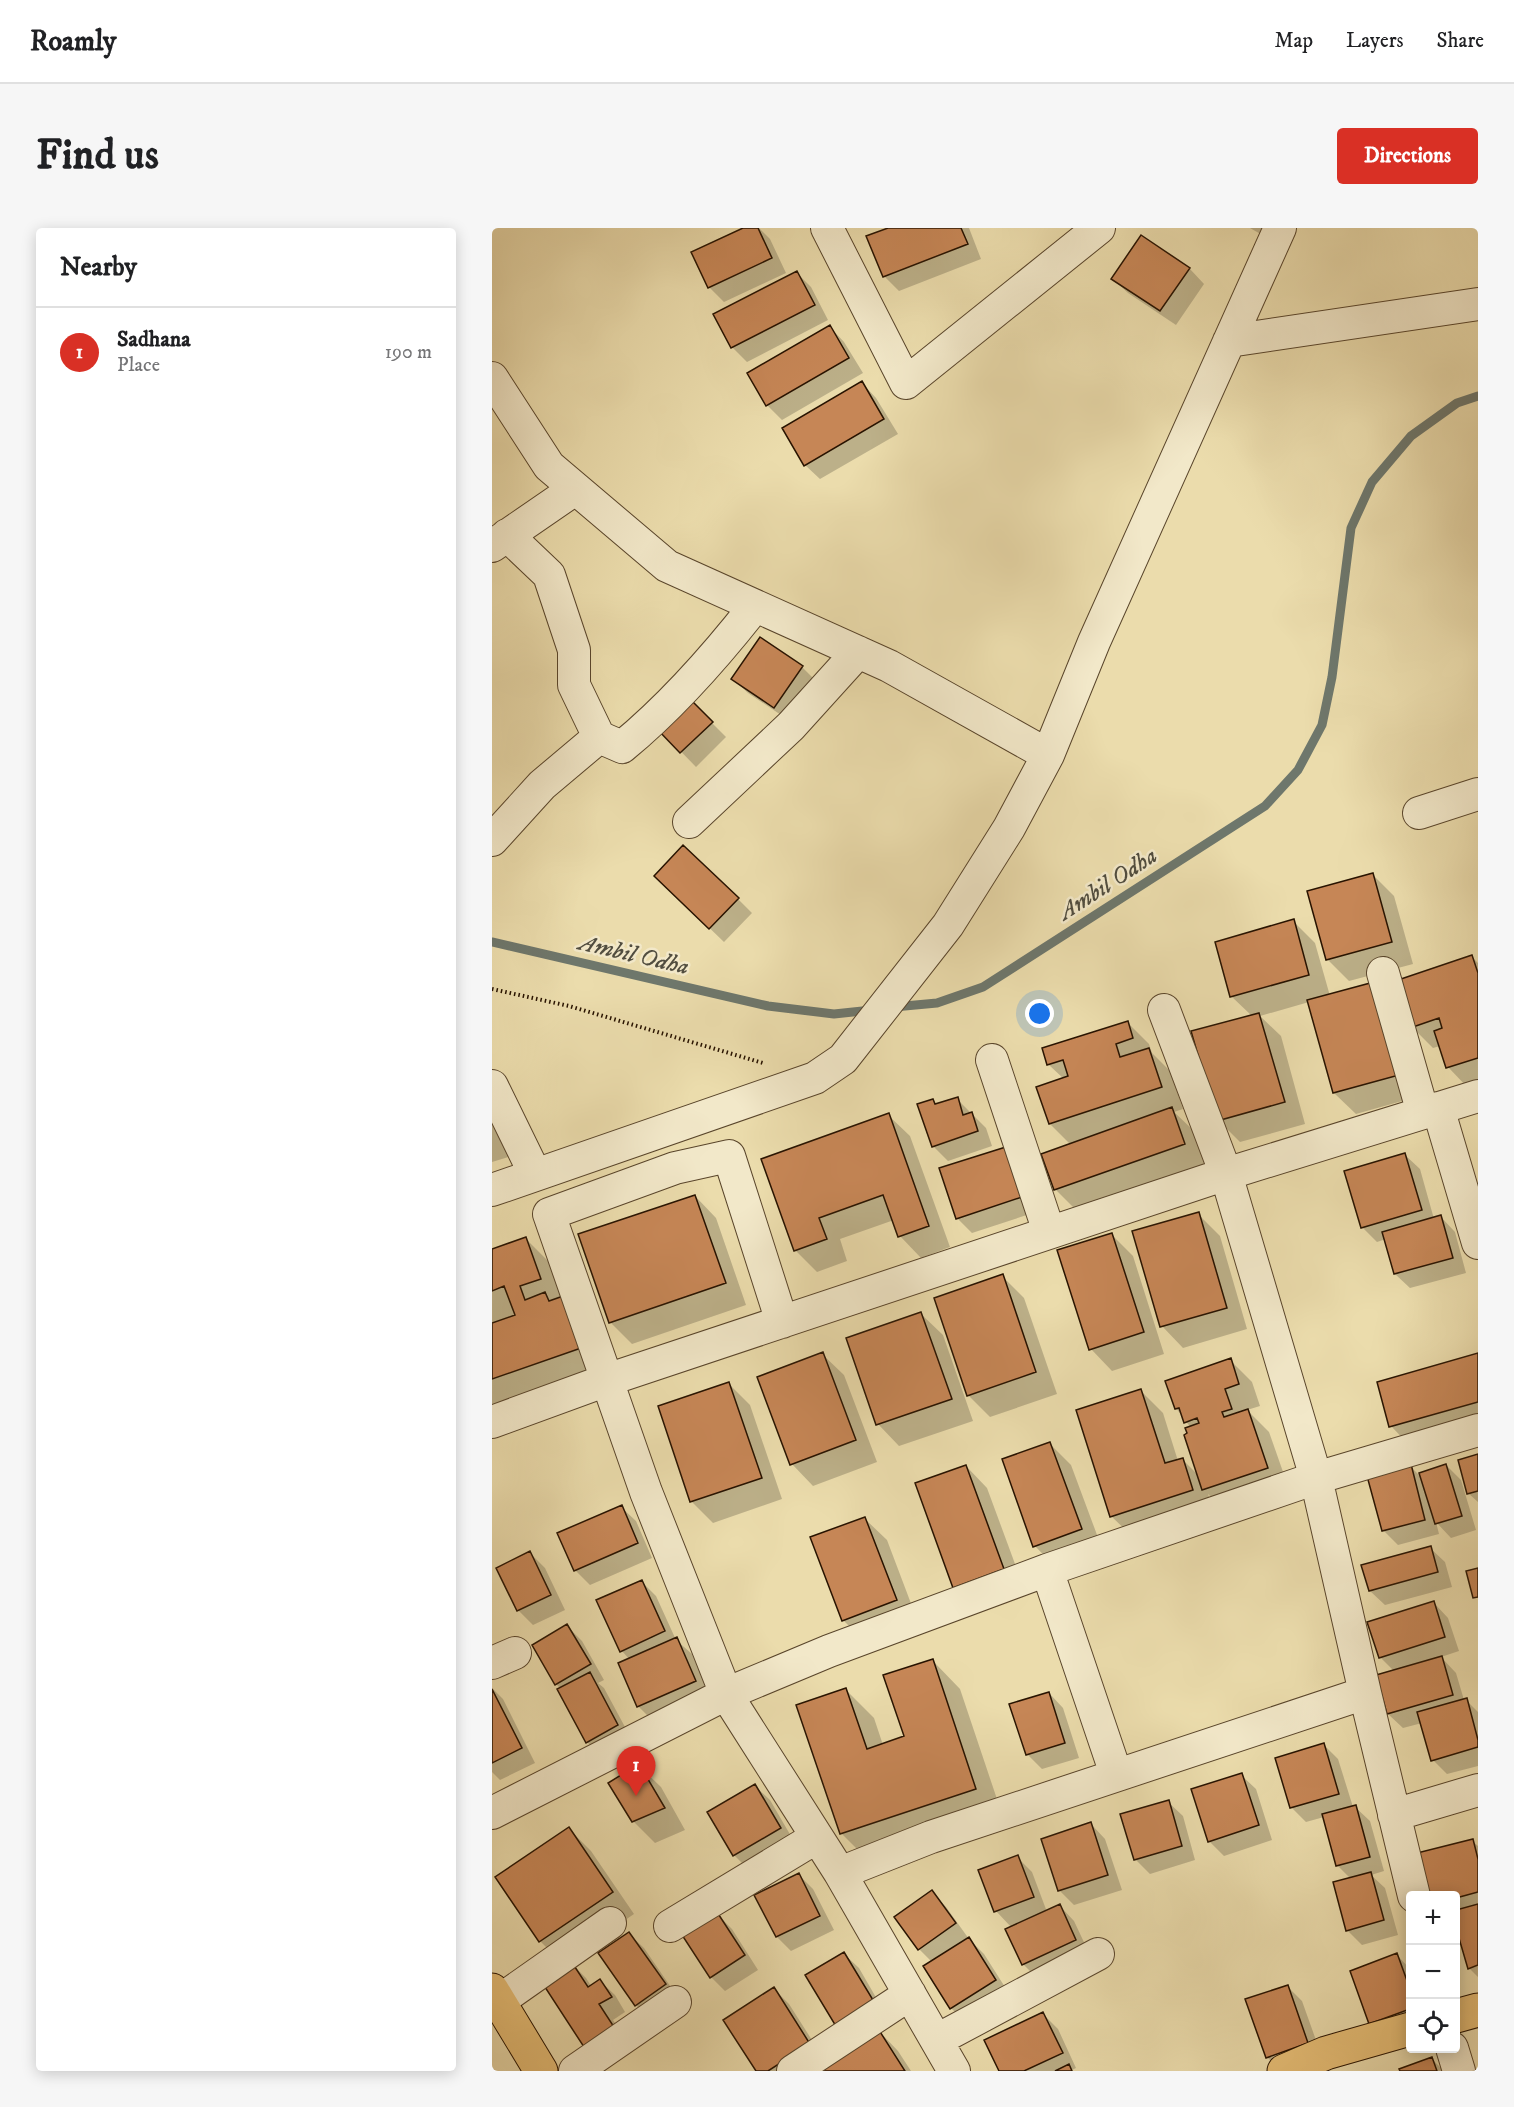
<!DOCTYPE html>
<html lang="en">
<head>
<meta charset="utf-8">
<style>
	:root { --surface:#fff; --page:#f6f6f6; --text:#202124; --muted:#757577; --line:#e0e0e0; --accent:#d93025 }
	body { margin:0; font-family:"IM FELL DW Pica",serif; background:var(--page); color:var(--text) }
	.controls { position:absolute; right:18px; bottom:18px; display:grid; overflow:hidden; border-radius:6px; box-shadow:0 3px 15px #0003 }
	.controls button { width:54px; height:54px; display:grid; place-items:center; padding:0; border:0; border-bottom:2px solid var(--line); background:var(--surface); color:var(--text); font:30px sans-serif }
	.you { position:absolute; left:548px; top:786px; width:21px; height:21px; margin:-15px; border:4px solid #fff; border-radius:50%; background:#1a73e8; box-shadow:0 0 0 9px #1a73e833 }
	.badge { display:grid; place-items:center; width:39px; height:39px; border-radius:50%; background:var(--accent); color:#fff; font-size:20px; font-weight:700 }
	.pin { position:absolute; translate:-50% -50px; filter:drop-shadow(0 2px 3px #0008) }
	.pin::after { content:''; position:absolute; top:32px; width:21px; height:18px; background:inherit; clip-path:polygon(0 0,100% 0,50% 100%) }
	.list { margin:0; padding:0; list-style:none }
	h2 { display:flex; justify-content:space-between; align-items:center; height:78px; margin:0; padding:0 24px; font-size:26px }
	h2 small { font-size:20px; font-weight:400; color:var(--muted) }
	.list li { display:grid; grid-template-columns:39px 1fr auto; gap:18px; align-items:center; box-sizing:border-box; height:90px; padding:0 24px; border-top:2px solid var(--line) }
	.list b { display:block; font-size:22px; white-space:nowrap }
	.list p { margin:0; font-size:20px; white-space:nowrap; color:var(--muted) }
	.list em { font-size:20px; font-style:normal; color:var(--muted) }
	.icon { flex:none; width:33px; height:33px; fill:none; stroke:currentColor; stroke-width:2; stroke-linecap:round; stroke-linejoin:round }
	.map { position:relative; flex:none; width:986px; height:1843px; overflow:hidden; border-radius:6px }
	header { display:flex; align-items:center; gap:36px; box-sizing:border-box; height:84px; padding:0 30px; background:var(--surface); border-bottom:2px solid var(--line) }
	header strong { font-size:28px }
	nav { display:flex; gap:33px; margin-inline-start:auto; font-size:21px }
	.intro { display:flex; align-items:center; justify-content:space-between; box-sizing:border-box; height:144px; padding:0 36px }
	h1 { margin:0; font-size:42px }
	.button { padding:15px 27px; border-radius:6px; background:var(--accent); color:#fff; font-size:21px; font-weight:700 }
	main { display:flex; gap:36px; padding:0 36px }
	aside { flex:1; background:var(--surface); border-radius:6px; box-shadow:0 3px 15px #0003 }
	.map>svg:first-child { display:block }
	.shadow { fill:#0003 }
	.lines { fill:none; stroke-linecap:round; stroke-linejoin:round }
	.stream { stroke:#6e776c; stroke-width:9 }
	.building { fill:#c68656; stroke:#281300; stroke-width:1.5 }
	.minor-casing { stroke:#59452b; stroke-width:34 }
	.major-casing { stroke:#281300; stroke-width:35 }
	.path { stroke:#281300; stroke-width:4; stroke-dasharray:1.5 3; stroke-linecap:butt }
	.minor { stroke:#f2e8c9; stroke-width:32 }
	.major { stroke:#e6be76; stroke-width:33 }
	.labels { text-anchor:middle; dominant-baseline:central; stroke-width:5; stroke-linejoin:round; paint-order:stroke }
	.water-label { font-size:24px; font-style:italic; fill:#514d3f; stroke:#f2e8c9 }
</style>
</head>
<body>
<header>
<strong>Roamly</strong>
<nav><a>Map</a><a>Layers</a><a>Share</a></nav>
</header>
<div class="intro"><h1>Find us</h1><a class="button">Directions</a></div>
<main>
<aside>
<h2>Nearby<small></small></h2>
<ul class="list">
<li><span class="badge">1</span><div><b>Sadhana</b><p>Place</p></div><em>190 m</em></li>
</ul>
</aside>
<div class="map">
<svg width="986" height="1843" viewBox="0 0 986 1843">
	<rect width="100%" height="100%" fill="#ebdcac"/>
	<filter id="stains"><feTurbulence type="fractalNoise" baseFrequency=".00333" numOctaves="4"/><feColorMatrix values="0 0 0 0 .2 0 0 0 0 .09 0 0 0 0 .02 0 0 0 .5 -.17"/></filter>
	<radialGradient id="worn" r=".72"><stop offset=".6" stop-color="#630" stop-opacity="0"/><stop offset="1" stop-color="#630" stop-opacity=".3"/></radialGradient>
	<path class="shadow" d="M255,0H267L278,11L294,45L232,74L218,60L201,25Z
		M400,0H477L489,31L407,63L392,48Z
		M758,0H777L772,8Z
		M649,9L698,41L712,56L684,97L636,65L621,51Z
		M304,44L319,59L336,92L255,134L240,119Z
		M338,99L352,114L371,145L290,192L276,178L257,146Z
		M370,155L384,170L406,206L328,251L313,237Z
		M310,439L325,454L298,493L256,465L241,451Z
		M198,473L234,509L204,539L168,502Z
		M881,647L902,668L921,736L857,753L835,731Z
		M178,662L246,671L260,685L232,714Z
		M801,693L823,715L838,768L928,868L864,886L842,865L817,774L768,788L789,808L813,896L748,914L726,892L760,788L739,768Z
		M980,729L986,735V858L977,861L956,839L948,818L941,820L920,799Z
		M635,794L657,816L660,825L678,843L691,881L682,884L702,903L714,937L585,983L563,961L579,917L558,896L572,851L557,837L551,821Z
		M465,871L494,900L500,918L456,933L441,918V872L445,877Z
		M0,876L33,924L0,934Z
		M396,887L418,908L458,1019L429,1030L408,1008L402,992L348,1011L355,1033L325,1044L303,1022Z
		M516,920L547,983L480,1005L465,990Z
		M913,927L928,941L942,991L949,989L963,1004L974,1045L918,1060L903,1046L894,1011L885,1014L870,999Z
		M203,968L224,990L254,1077L140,1116L118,1094Z
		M706,986L728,1008L755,1101L691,1120L670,1098Z
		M620,1007L641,1028L672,1126L620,1143L599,1121Z
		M34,1011L62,1039L119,1146L0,1188V1023Z
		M510,1048L532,1070L565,1166L498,1189L476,1167Z
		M429,1086L451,1107L481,1193L407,1218L386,1196Z
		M330,1126L352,1147L385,1234L321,1258L300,1236Z
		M986,1127V1201L920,1220L899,1198Z
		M738,1132L760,1154L768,1178L755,1182L777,1204L797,1261L733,1283L716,1266L722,1284L641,1309L619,1288L649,1163L671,1185L686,1233L690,1231L707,1248L699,1200L684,1180Z
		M237,1156L258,1177L290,1271L221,1295L200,1274Z
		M557,1215L579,1237L611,1323L564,1340L543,1318Z
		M986,1228V1274L976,1265Z
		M954,1237L969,1252L984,1302L959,1310L944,1294L947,1306L906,1317L891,1302L918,1238L930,1250Z
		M474,1238L495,1260L533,1363L484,1380L462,1359Z
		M129,1279L144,1293L160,1330L98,1357L83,1342Z
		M373,1291L395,1312L426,1394L373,1414L351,1392Z
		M938,1320L953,1334L960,1359L893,1377L878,1363Z
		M38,1325L53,1340L73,1382L41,1397L26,1382L6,1341Z
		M150,1354L164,1368L184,1412L200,1426L218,1468L161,1493L146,1478L138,1432L130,1423L106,1373Z
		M942,1375L956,1390L967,1423L949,1429L964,1445L972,1472H974L986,1484V1538L955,1546L941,1532L930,1495L911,1500L896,1486L885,1448L902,1443L888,1429Z
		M75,1398L90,1413L112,1452L106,1455L112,1460L140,1512L110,1528L95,1514L69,1461L64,1456Z
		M441,1433L468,1461L511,1589L377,1633L349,1605L354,1462L382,1490L391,1517L414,1509Z
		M0,1460L11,1471L43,1535L8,1552L0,1544Z
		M557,1465L571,1480L587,1530L550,1541L536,1527Z
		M832,1517L846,1531L861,1579H863L878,1593L892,1643L879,1647L893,1660L906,1707L870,1717L855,1702L859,1651L845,1637L832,1589L814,1594L800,1580L785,1531Z
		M147,1538L169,1559L193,1602L163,1615L141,1593Z
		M749,1547L764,1561L780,1612L732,1628L717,1613Z
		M263,1558L278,1572L303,1615L257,1642L242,1627Z
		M676,1574L691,1588L703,1632L658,1646L643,1631Z
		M599,1596L613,1611L630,1662L582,1677L567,1662Z
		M77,1601L99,1623L142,1686L70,1735L48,1713L5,1650Z
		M980,1613L986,1618V1749L977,1740L964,1695V1668Z
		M525,1629L540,1644L555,1684L568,1678L582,1693L598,1727L546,1751L531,1736L520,1700L504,1683Z
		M307,1647L321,1661L342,1702L299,1723L285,1709Z
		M440,1664L454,1679L477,1711L492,1726L518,1767L474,1795L459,1780L433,1739L440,1734L427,1721L404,1690Z
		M225,1686L240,1701L266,1742L233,1763L219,1749Z
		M137,1706L152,1720L187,1771L159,1792L144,1777Z
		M352,1726L367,1740L397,1792L384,1800L406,1823L419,1843H319L362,1815Z
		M905,1727L918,1741V1801L879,1795Z
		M79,1735L94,1750L99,1758L108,1753L123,1767L133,1784L121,1792L136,1814L108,1832Z
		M795,1758L810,1773L830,1829L789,1843L775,1829Z
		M282,1761L297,1776L332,1831L313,1843H266Z
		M551,1786L566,1801L584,1840L580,1842L581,1843H508Z
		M940,1831L952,1843H910Z"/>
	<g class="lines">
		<path class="stream" d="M0,714L276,778L342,786L380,782
			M402,779L445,775L491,759L773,578L806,542L830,497L840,449L859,300L880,254L919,208L965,175L986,168"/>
	</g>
	<path class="building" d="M251,0H266L280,30L216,60L199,24Z
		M396,0H469L476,16L391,49L374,8Z
		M649,7L698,40L668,83L619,51Z
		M305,43L323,77L239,120L221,86Z
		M338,97L357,130L274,178L255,145Z
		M370,153L392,191L312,238L290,200Z
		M268,409L311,438L282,480L239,451Z
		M198,471L221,494L188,525L166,502Z
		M191,617L247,670L217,701L162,648Z
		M881,645L900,714L834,732L815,663Z
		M802,691L817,747L738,769L723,714Z
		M980,727L986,745V830L954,840L942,803L950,800L947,790L918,800L903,753Z
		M882,754L907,847L841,865L815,772Z
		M767,785L793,874L725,893L699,803Z
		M636,793L641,810L624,816L628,829L657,820L670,859L557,896L544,859L576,848L571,832L555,837L550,820Z
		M466,869L471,887L480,884L486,903L440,919L425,876L441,871L443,876Z
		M680,879L693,916L562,962L549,926Z
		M397,885L437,998L406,1009L391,967L327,990L335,1011L302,1023L269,931Z
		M517,918L533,968L464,991L447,940Z
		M913,925L930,982L869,1000L852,943Z
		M203,967L234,1055L117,1095L86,1006Z
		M707,984L735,1080L668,1099L640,1003Z
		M949,987L961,1030L902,1046L890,1004Z
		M620,1005L652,1104L597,1122L565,1022Z
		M34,1009L49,1051L28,1058L33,1072L53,1064L57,1073L74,1067L92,1119L0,1151V1095L23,1087L12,1058L0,1063V1021Z
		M511,1046L544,1144L475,1168L442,1070Z
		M429,1084L460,1171L384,1197L354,1110Z
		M331,1124L364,1212L298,1237L265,1149Z
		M986,1125V1174L897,1199L885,1154Z
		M739,1130L747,1156L733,1161L740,1181L730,1184L732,1189L756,1181L776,1240L710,1262L692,1207L695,1205L693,1200L707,1195L705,1190L692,1195L687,1180L683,1181L673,1153Z
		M237,1154L270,1250L198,1274L166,1178Z
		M649,1161L673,1235L691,1230L701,1262L618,1289L584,1182Z
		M558,1214L590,1301L541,1319L510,1231Z
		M986,1226V1263L975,1266L966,1232Z
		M919,1236L933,1292L890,1303L875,1248Z
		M954,1236L970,1288L943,1296L927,1245Z
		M474,1237L512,1341L461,1360L423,1255Z
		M130,1277L146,1315L82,1343L65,1305Z
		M373,1289L405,1372L350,1393L318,1309Z
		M939,1318L946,1344L877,1363L869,1337Z
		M38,1323L59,1367L25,1383L4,1340Z
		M986,1340V1369L981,1370L974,1343Z
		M150,1352L173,1403L128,1424L104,1372Z
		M942,1373L953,1409L887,1430L875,1394Z
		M75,1396L99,1436L63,1457L40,1417Z
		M185,1409L204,1453L145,1479L126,1435Z
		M950,1428L961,1467L895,1486L884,1447Z
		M441,1431L484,1561L348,1606L304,1477L354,1460L375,1521L412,1508L391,1447Z
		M98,1444L126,1497L94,1515L65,1461Z
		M0,1461L30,1520L0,1535Z
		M557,1464L573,1515L534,1527L517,1476Z
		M975,1470L986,1512V1519L939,1533L925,1484Z
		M832,1515L847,1566L798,1580L783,1530Z
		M147,1536L173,1580L140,1594L116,1555Z
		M750,1545L767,1597L716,1614L699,1561Z
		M263,1556L289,1600L241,1628L215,1584Z
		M677,1572L690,1618L642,1632L628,1586Z
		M864,1577L878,1629L844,1638L830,1586Z
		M599,1594L616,1647L566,1663L549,1611Z
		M77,1599L121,1664L47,1714L3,1649Z
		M981,1611L986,1631V1664L964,1670V1668H932L921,1626Z
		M526,1627L542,1669L502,1684L486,1642Z
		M879,1644L892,1692L854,1703L841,1654Z
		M307,1645L328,1688L284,1709L262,1667Z
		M440,1662L464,1695L426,1722L402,1689Z
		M568,1676L584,1712L530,1737L513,1701Z
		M986,1676V1737L976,1741L964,1700V1682Z
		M225,1684L253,1727L218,1750L190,1707Z
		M137,1704L174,1756L143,1778L106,1725Z
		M477,1709L504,1752L458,1781L431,1738Z
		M352,1724L384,1777L345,1800L313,1747Z
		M905,1725L918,1761V1781L877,1796L858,1743Z
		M79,1733L96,1759L108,1751L120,1769L107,1776L122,1799L92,1819L49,1753Z
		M796,1757L816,1815L774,1830L753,1771Z
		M282,1759L318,1816L276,1843H264L231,1792Z
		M551,1784L571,1825L532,1843H507L492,1812Z
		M385,1799L413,1843H316Z
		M940,1829L945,1843H908L907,1841Z
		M577,1836L580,1843H563Z"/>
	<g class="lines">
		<defs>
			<path id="minor" d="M335,0L414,155L607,0
				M737,113L986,76
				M0,150L57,238L175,338L397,438L556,527
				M0,318L83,261
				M107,509L130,519C180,478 223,429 263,378
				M927,585L986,566
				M197,594L299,498L366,424
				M0,612L50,557L107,509L82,457V422L57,347L15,307
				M891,745L931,885
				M672,782L734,946L824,1250L873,1465L922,1668
				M500,832L557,1004
				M0,858L43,946
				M946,880L986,1015
				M0,962L323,850L351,831L456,697L517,600L556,527L602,414L788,0
				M290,1094L237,928L183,940L57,986L154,1264L234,1466L348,1645L462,1843
				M0,1194L115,1152L734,946L986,868
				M555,1342L624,1546
				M0,1435L23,1425
				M0,1585L234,1466L337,1423L555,1342L824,1250L986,1202
				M902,1587L986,1562
				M348,1645L439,1609L873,1465
				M178,1698L325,1609
				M7,1773L118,1695
				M445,1812L606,1726
				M960,1820L967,1843
				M83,1843L183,1774
				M301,1843L418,1766"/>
			<path id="major" d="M0,1762L49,1843
				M964,1788L986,1782
				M792,1843L834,1825L918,1801"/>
		</defs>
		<use href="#minor" class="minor-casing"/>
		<use href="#major" class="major-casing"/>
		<path class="path" d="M0,761L77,778L271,835"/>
		<use href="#minor" class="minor"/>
		<use href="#major" class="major"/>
	</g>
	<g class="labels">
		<g class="water-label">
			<text transform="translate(616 656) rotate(-33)">Ambil Odha</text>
			<text transform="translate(142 727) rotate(13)">Ambil Odha</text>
		</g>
	</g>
	<rect width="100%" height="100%" filter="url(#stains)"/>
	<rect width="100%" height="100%" fill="url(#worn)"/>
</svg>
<div class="controls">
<button>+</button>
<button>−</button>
<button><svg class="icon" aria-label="locate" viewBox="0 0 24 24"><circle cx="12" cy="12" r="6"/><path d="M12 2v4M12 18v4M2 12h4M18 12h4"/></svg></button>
</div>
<div class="you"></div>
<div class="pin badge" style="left:144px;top:1568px">1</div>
</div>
</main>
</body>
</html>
